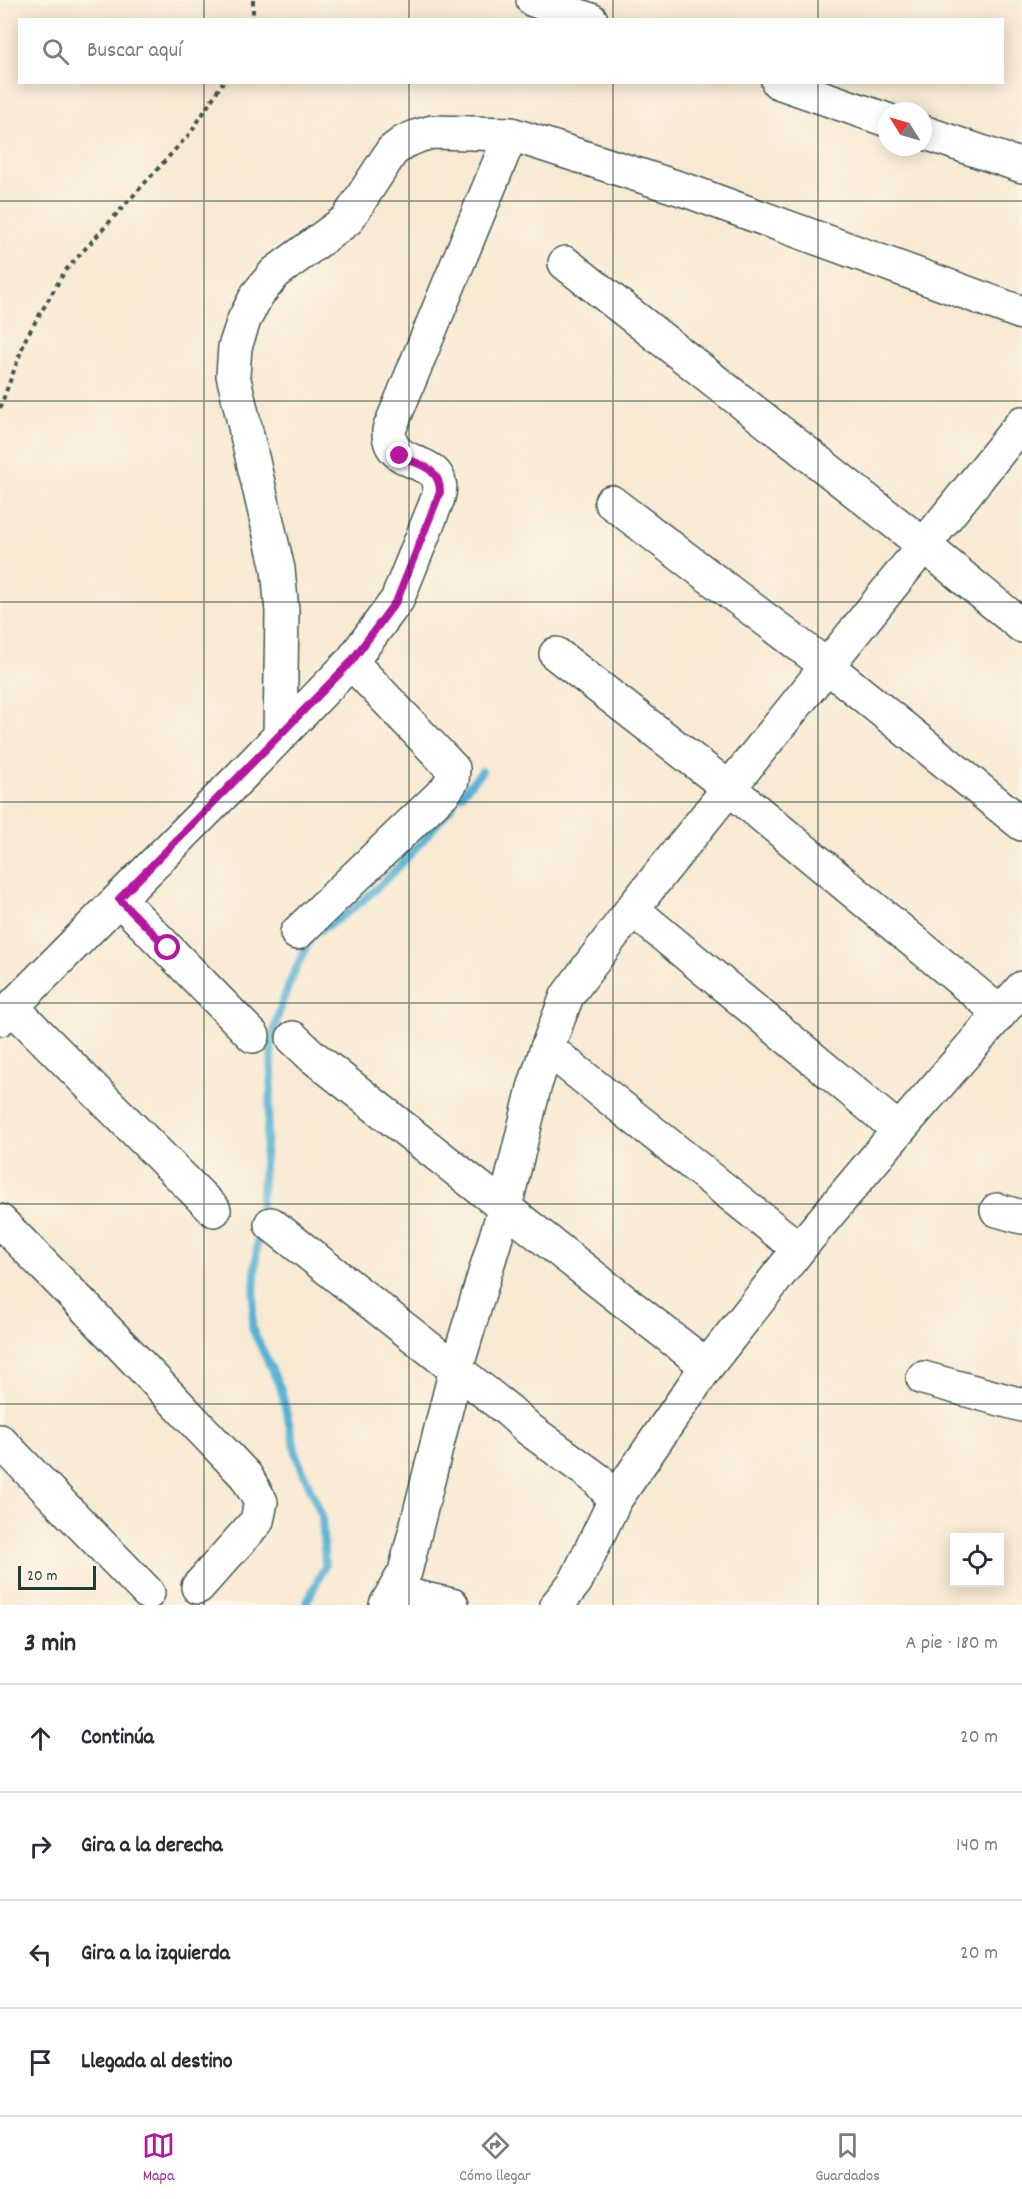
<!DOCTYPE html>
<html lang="es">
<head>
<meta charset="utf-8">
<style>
	:root { --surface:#fff; --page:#f7f7f7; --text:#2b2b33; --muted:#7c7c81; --line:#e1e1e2; --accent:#b5179e }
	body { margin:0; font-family:Dekko,sans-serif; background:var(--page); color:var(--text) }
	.controls { position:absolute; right:18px; bottom:18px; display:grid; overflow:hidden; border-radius:0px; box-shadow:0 3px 15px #0003 }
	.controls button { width:54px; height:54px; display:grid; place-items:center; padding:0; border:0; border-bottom:2px solid var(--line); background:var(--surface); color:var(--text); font:30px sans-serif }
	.compass { position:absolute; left:878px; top:102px; width:54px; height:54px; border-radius:50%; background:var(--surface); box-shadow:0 3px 15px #0003; rotate:307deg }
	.scale { position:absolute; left:18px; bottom:15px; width:78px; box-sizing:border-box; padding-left:6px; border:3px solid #1f3d34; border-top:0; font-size:16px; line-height:21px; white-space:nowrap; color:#1f3d34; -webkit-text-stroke:4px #fcf5e5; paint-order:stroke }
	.stop { position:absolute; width:18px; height:18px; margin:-14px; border:4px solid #b5179e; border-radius:50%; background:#fff }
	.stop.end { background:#b5179e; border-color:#fff; box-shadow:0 2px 6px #0008 }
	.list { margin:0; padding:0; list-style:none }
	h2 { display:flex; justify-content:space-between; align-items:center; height:78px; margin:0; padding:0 24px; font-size:26px }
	h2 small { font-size:20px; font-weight:400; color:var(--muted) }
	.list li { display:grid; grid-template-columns:39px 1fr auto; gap:18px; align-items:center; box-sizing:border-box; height:108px; padding:0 24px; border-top:2px solid var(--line) }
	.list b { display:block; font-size:22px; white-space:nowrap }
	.list em { font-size:20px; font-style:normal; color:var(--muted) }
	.icon { flex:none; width:33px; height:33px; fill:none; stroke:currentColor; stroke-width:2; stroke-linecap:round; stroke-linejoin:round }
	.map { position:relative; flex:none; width:1022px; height:1605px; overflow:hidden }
	.search { position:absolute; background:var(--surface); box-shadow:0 3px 15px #0003; left:18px; right:18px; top:18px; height:66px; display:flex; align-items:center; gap:15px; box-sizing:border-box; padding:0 21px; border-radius:0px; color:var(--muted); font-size:22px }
	.sheet { height:510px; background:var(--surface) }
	nav { display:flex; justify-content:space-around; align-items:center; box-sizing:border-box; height:84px; border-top:2px solid var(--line); background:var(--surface); font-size:16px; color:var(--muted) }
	nav a { display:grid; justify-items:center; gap:3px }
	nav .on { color:var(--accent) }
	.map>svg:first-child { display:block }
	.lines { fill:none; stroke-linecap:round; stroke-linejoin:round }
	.stream { stroke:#56b2d4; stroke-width:8 }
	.minor-casing { stroke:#40574c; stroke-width:36 }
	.path { stroke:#40574c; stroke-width:4; stroke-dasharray:4.5 4.5; stroke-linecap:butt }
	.minor { stroke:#fff; stroke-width:33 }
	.route { stroke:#b5179e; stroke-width:8 }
	.grid { fill:none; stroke:#1f3d34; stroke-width:1.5; stroke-opacity:0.55 }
</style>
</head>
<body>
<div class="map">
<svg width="1022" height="1605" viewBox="0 0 1022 1605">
	<rect width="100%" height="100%" fill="#fcf5e5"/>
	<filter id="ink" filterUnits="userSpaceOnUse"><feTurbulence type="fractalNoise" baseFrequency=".0167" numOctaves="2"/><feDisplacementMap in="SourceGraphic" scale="12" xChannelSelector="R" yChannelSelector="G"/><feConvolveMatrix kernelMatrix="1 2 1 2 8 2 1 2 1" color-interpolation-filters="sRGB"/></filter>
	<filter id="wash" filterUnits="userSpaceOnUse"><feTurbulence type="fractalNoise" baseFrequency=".008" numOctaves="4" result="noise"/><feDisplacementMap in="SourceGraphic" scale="24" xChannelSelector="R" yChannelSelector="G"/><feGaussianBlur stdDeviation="1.35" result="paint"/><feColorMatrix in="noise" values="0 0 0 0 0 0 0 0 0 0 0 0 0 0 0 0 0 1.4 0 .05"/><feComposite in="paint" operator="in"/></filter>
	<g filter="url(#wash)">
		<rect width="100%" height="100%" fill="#f8e9d3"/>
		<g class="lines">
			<path class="stream" d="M460,796L482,771
				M320,930C373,901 414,851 453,805
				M305,1605L325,1566L322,1516L297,1457L281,1389L252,1328L256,1257L272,1075C272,1064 270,1052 272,1042C278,1005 295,970 311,937"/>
		</g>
	</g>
	<g filter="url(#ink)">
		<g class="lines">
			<defs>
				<path id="minor" d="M533,0L591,20
					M778,82L887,120
					M923,132L1022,166
					M565,263L925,546L1022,626
					M611,502L827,666L1022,824
					M556,654L729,788L999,1012
					M280,736L282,611L278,569L233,375L235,347L244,320L257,295L275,273L347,220L392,151L404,142L418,136L432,132L511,134L691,192L1022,313
					M119,899L253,1036
					M632,909L899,1130
					M297,933L445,791L452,781L453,769L351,662
					M12,1007L214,1210
					M0,1019L242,775L351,662L397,600L438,498C451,453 387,473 389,430L511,134
					M293,1038L312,1056L435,1153L707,1366
					M547,1048L799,1249
					M997,1210L1022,1217
					M0,1221L81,1303L208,1436L246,1476L261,1502L257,1521L198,1587
					M271,1224L509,1411L530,1430L597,1479L615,1500
					M923,1378L1022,1405
					M0,1441L148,1593
					M394,1592L452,1605
					M386,1605L405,1572L456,1369L505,1207L534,1088L547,1048L567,996L632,909L1022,423
					M557,1605L576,1581L615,1500L707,1366L799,1249L899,1130L1022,988"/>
			</defs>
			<use href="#minor" class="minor-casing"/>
			<path class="path" d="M253,0V20
				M0,408L26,338L65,271L192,131L223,82"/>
			<use href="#minor" class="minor"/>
		</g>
	</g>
	<g class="lines" filter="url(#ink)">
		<path class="route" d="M168,948L119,899L351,662L397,600L440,492C440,467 419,465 400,456"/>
	</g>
	<path class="grid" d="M204,0V20M409,0V20M613,0V20M818,0V20M204,82V1605M409,82V1605M613,82V1605M818,82V1605M0,201H1022M0,401H1022M0,602H1022M0,802H1022M0,1003H1022M0,1204H1022M0,1404H1022"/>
</svg>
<div class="controls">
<button><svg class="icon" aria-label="locate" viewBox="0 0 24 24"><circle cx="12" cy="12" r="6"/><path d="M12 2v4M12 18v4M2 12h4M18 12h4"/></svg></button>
</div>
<svg class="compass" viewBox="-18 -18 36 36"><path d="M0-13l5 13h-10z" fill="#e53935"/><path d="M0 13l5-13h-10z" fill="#7c7c81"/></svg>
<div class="scale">20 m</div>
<div class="stop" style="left:168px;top:948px"></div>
<div class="stop end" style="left:400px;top:456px"></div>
<div class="search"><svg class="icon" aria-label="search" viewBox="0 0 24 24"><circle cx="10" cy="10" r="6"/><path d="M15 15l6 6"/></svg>Buscar aquí</div>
</div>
<section class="sheet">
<h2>3 min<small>A pie · 180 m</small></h2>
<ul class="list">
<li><svg class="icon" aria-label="ahead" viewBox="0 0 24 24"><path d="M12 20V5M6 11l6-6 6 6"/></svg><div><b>Continúa</b></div><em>20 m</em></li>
<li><svg class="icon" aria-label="right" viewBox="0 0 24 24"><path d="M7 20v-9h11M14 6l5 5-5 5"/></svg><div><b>Gira a la derecha</b></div><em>140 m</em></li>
<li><svg class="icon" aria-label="left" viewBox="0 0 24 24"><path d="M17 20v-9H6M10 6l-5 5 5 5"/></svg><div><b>Gira a la izquierda</b></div><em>20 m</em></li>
<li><svg class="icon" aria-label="arrive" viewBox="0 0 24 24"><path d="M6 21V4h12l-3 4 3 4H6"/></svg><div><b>Llegada al destino</b></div></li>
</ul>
</section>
<nav>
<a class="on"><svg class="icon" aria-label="map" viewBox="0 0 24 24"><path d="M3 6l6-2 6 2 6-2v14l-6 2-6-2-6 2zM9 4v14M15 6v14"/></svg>Mapa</a>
<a><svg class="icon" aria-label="directions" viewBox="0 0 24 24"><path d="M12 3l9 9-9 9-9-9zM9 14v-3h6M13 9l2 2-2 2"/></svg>Cómo llegar</a>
<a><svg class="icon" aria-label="saved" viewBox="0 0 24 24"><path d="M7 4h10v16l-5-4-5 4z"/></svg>Guardados</a>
</nav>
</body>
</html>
